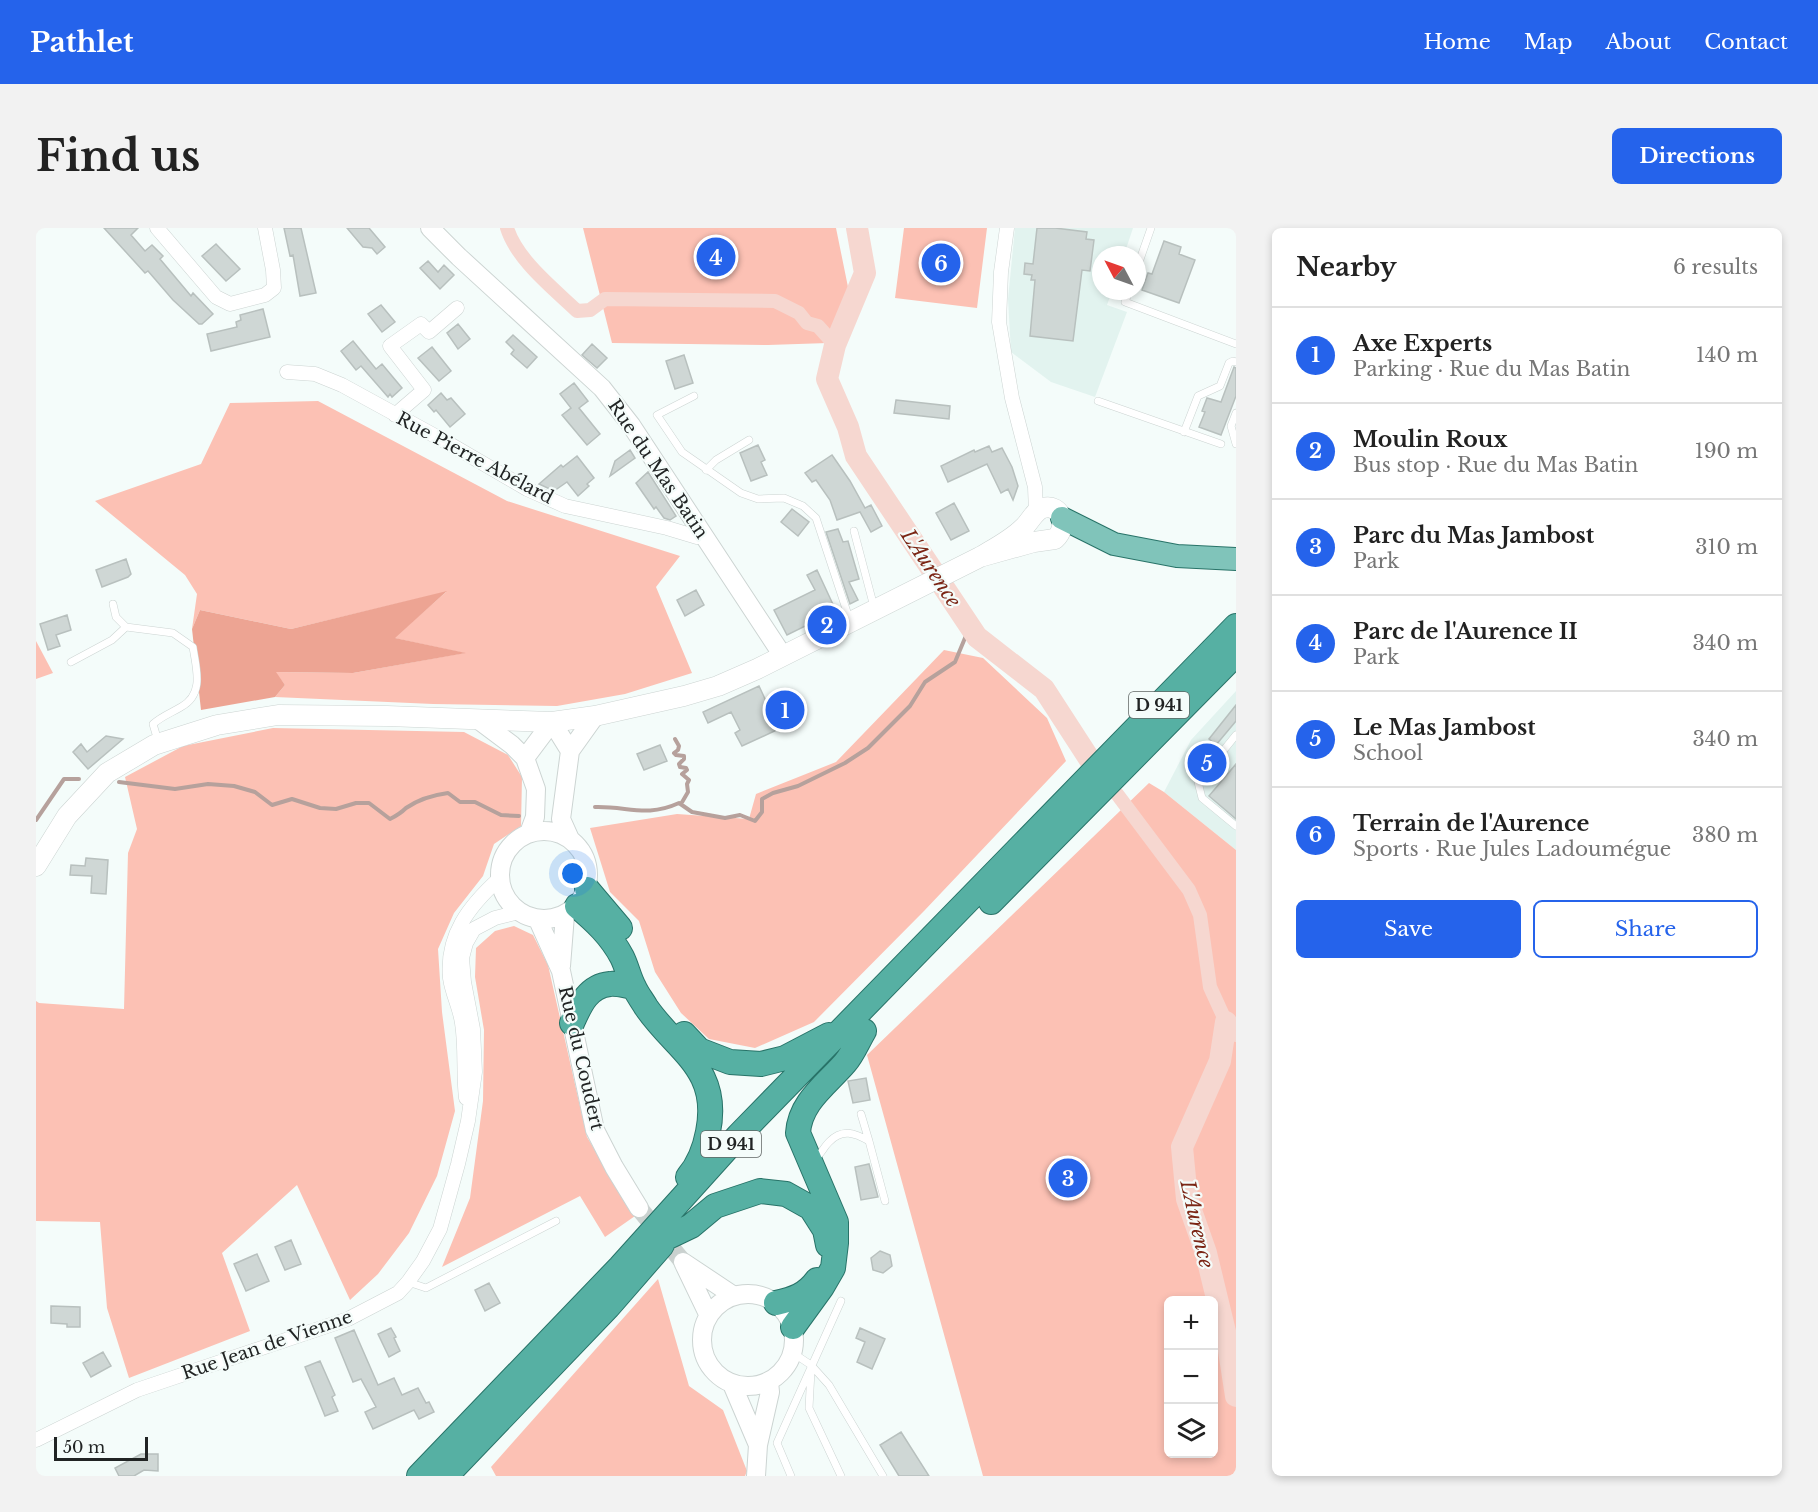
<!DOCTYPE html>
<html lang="en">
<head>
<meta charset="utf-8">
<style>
	:root { --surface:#fff; --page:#f2f2f2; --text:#222; --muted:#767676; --line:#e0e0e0; --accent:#2563eb }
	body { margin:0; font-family:"Libre Baskerville",serif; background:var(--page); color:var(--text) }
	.controls { position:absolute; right:18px; bottom:18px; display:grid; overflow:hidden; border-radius:9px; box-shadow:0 3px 9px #0003 }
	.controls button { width:54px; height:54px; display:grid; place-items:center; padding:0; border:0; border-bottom:2px solid var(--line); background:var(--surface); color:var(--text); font:30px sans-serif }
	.compass { position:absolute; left:1056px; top:18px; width:54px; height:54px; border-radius:50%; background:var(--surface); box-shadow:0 3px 9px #0003; rotate:311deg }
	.scale { position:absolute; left:18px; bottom:15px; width:94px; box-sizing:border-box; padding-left:6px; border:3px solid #212424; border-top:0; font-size:16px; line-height:21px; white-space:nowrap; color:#212424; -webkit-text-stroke:4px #f4fcfa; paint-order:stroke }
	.you { position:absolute; left:537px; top:646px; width:21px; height:21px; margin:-15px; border:4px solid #fff; border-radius:50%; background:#1a73e8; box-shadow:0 0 0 9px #1a73e833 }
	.badge { display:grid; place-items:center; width:39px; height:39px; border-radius:50%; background:var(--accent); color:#fff; font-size:20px; font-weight:700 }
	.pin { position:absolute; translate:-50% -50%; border:3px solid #fff; box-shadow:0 2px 6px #0006 }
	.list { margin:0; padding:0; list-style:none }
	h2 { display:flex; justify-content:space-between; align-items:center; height:78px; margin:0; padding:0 24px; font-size:26px }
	h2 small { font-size:20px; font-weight:400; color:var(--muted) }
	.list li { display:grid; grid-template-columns:39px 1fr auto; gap:18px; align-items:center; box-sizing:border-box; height:96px; padding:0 24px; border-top:2px solid var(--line) }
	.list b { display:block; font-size:22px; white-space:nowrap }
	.list p { margin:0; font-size:20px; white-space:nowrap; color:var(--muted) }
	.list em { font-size:20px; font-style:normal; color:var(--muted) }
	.actions { display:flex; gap:12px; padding:18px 24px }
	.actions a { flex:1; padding:14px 0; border:2px solid var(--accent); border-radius:9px; text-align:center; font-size:21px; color:var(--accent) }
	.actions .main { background:var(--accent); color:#fff }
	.icon { flex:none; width:33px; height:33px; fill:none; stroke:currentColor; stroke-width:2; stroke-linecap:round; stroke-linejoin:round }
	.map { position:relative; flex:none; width:1200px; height:1248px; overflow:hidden; border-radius:9px }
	header { display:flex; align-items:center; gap:36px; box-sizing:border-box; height:84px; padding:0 30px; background:var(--accent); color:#fff }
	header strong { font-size:28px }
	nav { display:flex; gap:33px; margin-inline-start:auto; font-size:21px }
	.intro { display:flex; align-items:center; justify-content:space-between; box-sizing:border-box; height:144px; padding:0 36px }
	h1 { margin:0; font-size:42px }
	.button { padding:15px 27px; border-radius:9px; background:var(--accent); color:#fff; font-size:21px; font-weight:700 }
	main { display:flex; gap:36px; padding:0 36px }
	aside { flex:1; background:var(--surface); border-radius:9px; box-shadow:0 3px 9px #0003 }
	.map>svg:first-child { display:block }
	.built { fill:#e2f3ef }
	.green { fill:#fcc1b4; fill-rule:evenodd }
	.forest { fill:#eda493 }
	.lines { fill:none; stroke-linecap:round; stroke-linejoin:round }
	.stream { stroke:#b6a19c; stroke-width:4 }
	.canal { stroke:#f6d7d0; stroke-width:14 }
	.river { stroke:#f6d7d0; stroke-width:22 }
	.building { fill:#cfd7d5; stroke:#b8c0be; stroke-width:1.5 }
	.tertiary-tunnel { stroke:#cad1cf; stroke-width:18; stroke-dasharray:18 9; stroke-linecap:butt }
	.service-casing { stroke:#ccd4d2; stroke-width:8 }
	.minor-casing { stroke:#ccd4d2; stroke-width:15 }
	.tertiary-casing { stroke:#ccd4d2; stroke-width:20 }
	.secondary-casing { stroke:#ccd4d2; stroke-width:21 }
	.primary-casing { stroke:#287368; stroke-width:24 }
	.trunk-casing { stroke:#287368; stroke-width:26 }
	.service { stroke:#fff; stroke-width:7 }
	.minor { stroke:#fff; stroke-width:14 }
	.tertiary { stroke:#fff; stroke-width:18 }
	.secondary { stroke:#fff; stroke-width:20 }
	.primary { stroke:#80c4ba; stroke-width:22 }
	.trunk { stroke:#56b0a3; stroke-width:24 }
	.labels { text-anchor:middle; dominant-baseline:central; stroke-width:4.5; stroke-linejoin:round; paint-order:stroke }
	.shield { fill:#f4fcfa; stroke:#606564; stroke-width:1.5 }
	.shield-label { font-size:16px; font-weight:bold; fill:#212424 }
	.street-label { font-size:18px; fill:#212424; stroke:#f4fcfa }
	.water-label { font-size:20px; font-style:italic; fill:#7b2615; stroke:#f4fcfa }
</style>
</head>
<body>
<header>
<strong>Pathlet</strong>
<nav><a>Home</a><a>Map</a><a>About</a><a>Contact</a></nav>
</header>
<div class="intro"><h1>Find us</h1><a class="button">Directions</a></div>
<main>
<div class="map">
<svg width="1200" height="1248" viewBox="0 0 1200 1248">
	<rect width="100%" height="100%" fill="#f4fcfa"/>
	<path class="built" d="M979,0H1097L1088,27H1065V63H1076L1071,77L1091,84L1059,169L1015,154L975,124L972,71Z
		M1200,463V622L1128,564L1155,512Z"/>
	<path class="green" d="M547,0H800L812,59L792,115L732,117L576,115Z
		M868,0H951L941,80L859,70Z
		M282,173L471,273L644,328L620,359L656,445L589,466L521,478L397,476L239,469L249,457L239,444L317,445L428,425L358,410L410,364L255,401L164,382L156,401L161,366L149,347L59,273L165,236L194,175Z
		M0,413L17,445L0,451Z
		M908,422L947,430L1011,490L1030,533L888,683L778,794L719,820L673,811L645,785L619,744L603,693L574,664L554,600L641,586L713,591L720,566L800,534Z
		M237,500L428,504L472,527L486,549L485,598L458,616L447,648L418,685L402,721L406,784L419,883L401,948L373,1005L342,1046L314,1072L261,957L186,1025L214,1103L93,1150L71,1080L64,994L0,993V773L3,775L88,781L92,625L101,601L89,549L147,518Z
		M1113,555L1128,564L1200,622V1248H947L831,827ZM1132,1072H1178V1226H1132Z
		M478,698L497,707L512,737L551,909L599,988L569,1009L544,968L406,1039L434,970L447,873L448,802L439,749L440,720L459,703Z
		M622,1051L653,1158L687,1182L711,1243L709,1248H460L455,1239Z"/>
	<path class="forest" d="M411,363L359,410L430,425L317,445L240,444L249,457L239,469L165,482L156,401L164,382L255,401Z"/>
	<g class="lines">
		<path class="stream" d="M639,511L643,518L642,522L638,525L640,527L648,528V531L643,536L644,539L650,540L651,542L646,546L653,552L651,556L652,564L645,576
			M83,554L139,561L172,556L198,558L219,564L236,577L256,571L284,580L300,581L320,575H333L354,591C360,588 365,585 370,580C383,571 397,567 412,565L424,574H439L465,587L483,588
			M559,579C592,578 610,590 643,575L656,584L689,590L704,587L719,593L726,584V571L737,565L762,558L809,535L832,520L874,478L889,454L919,434L934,398
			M0,592L28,551H43"/>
		<path class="canal" d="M471,0C481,32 517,60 541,83L554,82L569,71L739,73L763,85L771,95L782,98L799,117
			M1081,566L1153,662L1164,687L1174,759L1190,794L1200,807"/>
		<path class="river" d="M821,0L829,45L799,117L791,151L812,199L820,228L941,409L1008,461L1054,532
			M1190,794L1184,833L1146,919L1151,971L1170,1025L1192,1116L1200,1168"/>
	</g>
	<path class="building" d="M68,0H102L95,7L109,23L116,17L127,28L124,31L155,68L157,65L177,86L166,96H163L137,72L112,43L109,45Z
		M248,0H265L280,65L264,68L257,27L254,28Z
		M311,0H333L349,19L341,26L336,20L327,19Z
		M1001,0H1019L1051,4L1050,11L1058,12L1054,43L1046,42L1037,113L994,108L999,52H995L996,47L988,46L989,35L997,36Z
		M1128,13L1145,19L1143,26L1159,32L1143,75L1106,62L1112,45L1116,46Z
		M180,16L204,41L190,53L166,28Z
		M392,33L402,44L408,37L418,47L404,61L384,40Z
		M345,77L359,94L346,104L332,86Z
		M227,81L234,109L175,123L171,106L201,99L200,94L205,92L204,87Z
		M422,96L434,111L422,121L411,105Z
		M477,107L501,129L491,140L475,126L478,122L470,114Z
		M317,113L340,141L346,136L366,160L356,169L354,166L352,169L325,138L320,142L305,123Z
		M556,116L571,130L561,140L546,127Z
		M396,119L415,143L403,153L382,130Z
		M648,127L657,155L639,161L630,133Z
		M1198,139L1200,140V168L1185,207L1163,199L1169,184L1166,183L1171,170L1185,174Z
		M538,155L552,173L543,180L564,206L551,217L526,187L535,180L524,166Z
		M405,165L411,172L415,170L429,186L414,199L400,182L398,184L392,177Z
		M860,172L914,178L913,191L858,185Z
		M722,217L729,232L725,234L731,247L715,253L704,225Z
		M953,218L956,224L966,220L976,239L982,258L977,272L972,261L965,265L951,236L912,254L905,238L938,222L939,224Z
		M594,222L599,230L574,248L579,233Z
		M796,227L814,253L829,280L835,277L846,298L835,304L824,284L801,292L794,272L780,252L776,254L769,245Z
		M541,228L558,250L551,256L553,258L542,268L531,254L518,263L503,256L525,237L527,239Z
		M612,244L640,288L634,292L628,290L620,279L618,281L600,255Z
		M918,275L933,303L915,312L900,285Z
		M756,281L773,294L762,308L745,294Z
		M802,301L807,314L812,313L823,351L813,354L822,372L814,376L790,304Z
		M90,331L95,346L92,349L66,359L60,342Z
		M781,342L800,383L751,407L738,382L779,362L771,347Z
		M660,362L668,377L649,388L641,372Z
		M31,387L35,402L20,407L24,418L12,422L4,396Z
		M723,458L743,501L706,518L699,505L704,502L695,484L672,495L667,484Z
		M1200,477V493L1180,517L1173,511Z
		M70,508L87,511L52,541L37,524L45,516L51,524Z
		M624,517L631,533L608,542L601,526Z
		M1200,536V591L1173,568Z
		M50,630L72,632L70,666L55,665L56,648L34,647L35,637L49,638Z
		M830,850L834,872L817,875L812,853Z
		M833,936L842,969L825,972L819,939Z
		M255,1012L265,1036L249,1042L239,1019Z
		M844,1023L854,1027L856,1038L847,1045L837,1042L835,1030Z
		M221,1026L233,1053L210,1063L198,1036Z
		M453,1055L464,1075L449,1083L439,1062Z
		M15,1078L44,1079V1099H31V1096L15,1095Z
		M355,1100L360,1109L358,1110L364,1123L353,1129L342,1106Z
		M824,1100L849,1111L836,1141L821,1134L829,1114L820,1110Z
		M318,1102L342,1157L358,1150L366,1167L382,1160L390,1175L393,1174L398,1184L383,1191L378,1182L337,1201L329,1184L340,1179L325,1151L317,1154L299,1110Z
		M67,1124L75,1138L55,1149L47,1135Z
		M284,1133L299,1167L296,1169L302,1183L289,1188L269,1139Z
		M865,1204L893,1248H863L844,1217Z
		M105,1226H122V1243L108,1242L98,1248H83L79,1240Z"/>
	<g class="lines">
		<path class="tertiary-tunnel" d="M603,980L647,1034"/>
		<defs>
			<path id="service" d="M1101,40L1115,0
				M1093,63L1089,74L1200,116
				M658,168L621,187L646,224L705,265L722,271L748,270L767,278L780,290L814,393
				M1062,173L1185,216
				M1200,185L1195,198L1200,216
				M1148,204L1162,168L1184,158L1193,135L1197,133L1200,134
				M670,242L680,232L713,212
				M818,303L838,379
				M77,376L80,389L90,399L137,405L157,419C160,440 169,466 145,479C135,485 126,488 117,496L122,513
				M35,434L76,412L90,399
				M1200,507L1162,554L1166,570L1200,598
				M825,886L833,913
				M777,932C786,926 786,921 793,914C806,900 819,905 833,913L849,973
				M372,1054L390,1060L520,993
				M757,1125L775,1137L793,1157L847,1248
				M775,1143L773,1180L805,1248
				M755,1248L741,1215L805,1073"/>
			<path id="minor" d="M121,0L180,69L194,76L229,67L238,60L237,42L229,0
				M971,0L965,44L963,94L976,170L999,259L1000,285
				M251,144L279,146L306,157L412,215L491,261L529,278L631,300L661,309H668
				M359,187L388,162L354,118L385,96L393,104L421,80
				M430,870C427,846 430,819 426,795C424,780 416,765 414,750C410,707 433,678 464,650
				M0,1212L101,1162L312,1091L362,1065L372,1054L387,1033L404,1001L422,936L432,893L439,844L437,801L428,754L426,730L430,715L438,701L459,690L483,684"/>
			<path id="tertiary" d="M394,0L423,29L566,160L595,197L747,428
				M444,493L476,517L489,530L500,561L499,589L493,605
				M489,530L516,494L534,523
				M464 647a44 44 0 1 1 88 0a44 44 0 1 1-88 0Z
				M534,611L525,591L534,523L559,488
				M502,692L525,743L559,902L578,939L603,980
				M525,738L529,687
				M647,1034L698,1068
				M648,1036L673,1088
				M666 1112a46 46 0 1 1 92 0a46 46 0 1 1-92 0Z
				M696,1156L722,1217
				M720,1248L722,1217L734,1164L733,1154"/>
			<path id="secondary" d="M0,638L31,588L71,545L118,517L181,497L242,487L351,488L516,494L559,488L648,468L682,458L721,441L944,329C959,320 975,312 987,300C994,294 998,283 1007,280C1025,275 1033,298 1019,311L998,314L944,329"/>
			<path id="primary" d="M1026,290L1078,316L1141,328L1200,331"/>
			<path id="trunk" d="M551,661L584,700
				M955,674L1200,426
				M541,678C559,693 575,708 586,729C591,739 593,750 598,759C601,766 606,772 610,779C640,823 685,840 672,904C669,920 663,936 652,949
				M536,795C544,777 552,758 574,756C581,755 590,758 598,759
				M648,806L663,822L694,834L725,836L749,830L793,807
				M632,1009L655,998L679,978L724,963L750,966L775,980L789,1002L792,1017
				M740,1075C758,1071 770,1067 781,1052
				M757,1099L786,1059L797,1040L800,1015V994L762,905C764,874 790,857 809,835C817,826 822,813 828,803
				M383,1248L584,1039L703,907L1200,398
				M410,1248L572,1079L626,1017"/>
		</defs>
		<use href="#service" class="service-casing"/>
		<use href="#minor" class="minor-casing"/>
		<use href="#tertiary" class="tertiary-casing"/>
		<use href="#secondary" class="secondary-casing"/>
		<use href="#primary" class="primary-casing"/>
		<use href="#trunk" class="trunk-casing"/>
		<use href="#service" class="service"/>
		<use href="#minor" class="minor"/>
		<use href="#tertiary" class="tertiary"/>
		<use href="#secondary" class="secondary"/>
		<use href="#primary" class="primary"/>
		<use href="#trunk" class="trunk"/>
	</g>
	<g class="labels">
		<g class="shield">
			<rect x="1093" y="464" width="60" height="26" rx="4.5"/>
			<rect x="665" y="903" width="60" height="26" rx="4.5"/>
		</g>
		<g class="shield-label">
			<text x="1123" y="477">D 941</text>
			<text x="695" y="916">D 941</text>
		</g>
		<g class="street-label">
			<text transform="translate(439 230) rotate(28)">Rue Pierre Abélard</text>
			<text transform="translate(622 241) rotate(56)">Rue du Mas Batin</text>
			<text transform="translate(545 830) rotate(77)">Rue du Coudert</text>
			<text transform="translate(231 1117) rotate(-19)">Rue Jean de Vienne</text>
		</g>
		<g class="water-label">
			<text transform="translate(895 340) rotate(56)">L'Aurence</text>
			<text transform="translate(1161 996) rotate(77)">L'Aurence</text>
		</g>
	</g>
</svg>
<div class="controls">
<button>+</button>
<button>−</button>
<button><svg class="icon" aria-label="layers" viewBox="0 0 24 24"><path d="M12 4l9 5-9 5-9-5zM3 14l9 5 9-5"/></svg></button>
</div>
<svg class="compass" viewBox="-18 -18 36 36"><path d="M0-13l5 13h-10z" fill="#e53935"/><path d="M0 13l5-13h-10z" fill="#767676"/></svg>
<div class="scale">50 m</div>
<div class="you"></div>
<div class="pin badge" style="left:749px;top:482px">1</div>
<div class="pin badge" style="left:791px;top:397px">2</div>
<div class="pin badge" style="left:1032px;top:950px">3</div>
<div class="pin badge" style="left:680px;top:29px">4</div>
<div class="pin badge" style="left:1171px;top:535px">5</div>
<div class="pin badge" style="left:905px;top:35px">6</div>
</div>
<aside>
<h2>Nearby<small>6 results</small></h2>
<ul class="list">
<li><span class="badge">1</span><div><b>Axe Experts</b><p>Parking · Rue du Mas Batin</p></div><em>140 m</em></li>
<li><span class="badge">2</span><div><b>Moulin Roux</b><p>Bus stop · Rue du Mas Batin</p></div><em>190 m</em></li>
<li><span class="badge">3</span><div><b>Parc du Mas Jambost</b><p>Park</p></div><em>310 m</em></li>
<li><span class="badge">4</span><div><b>Parc de l'Aurence II</b><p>Park</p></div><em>340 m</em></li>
<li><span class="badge">5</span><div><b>Le Mas Jambost</b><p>School</p></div><em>340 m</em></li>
<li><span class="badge">6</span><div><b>Terrain de l'Aurence</b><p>Sports · Rue Jules Ladoumégue</p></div><em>380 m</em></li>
</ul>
<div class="actions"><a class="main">Save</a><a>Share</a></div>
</aside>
</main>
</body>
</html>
